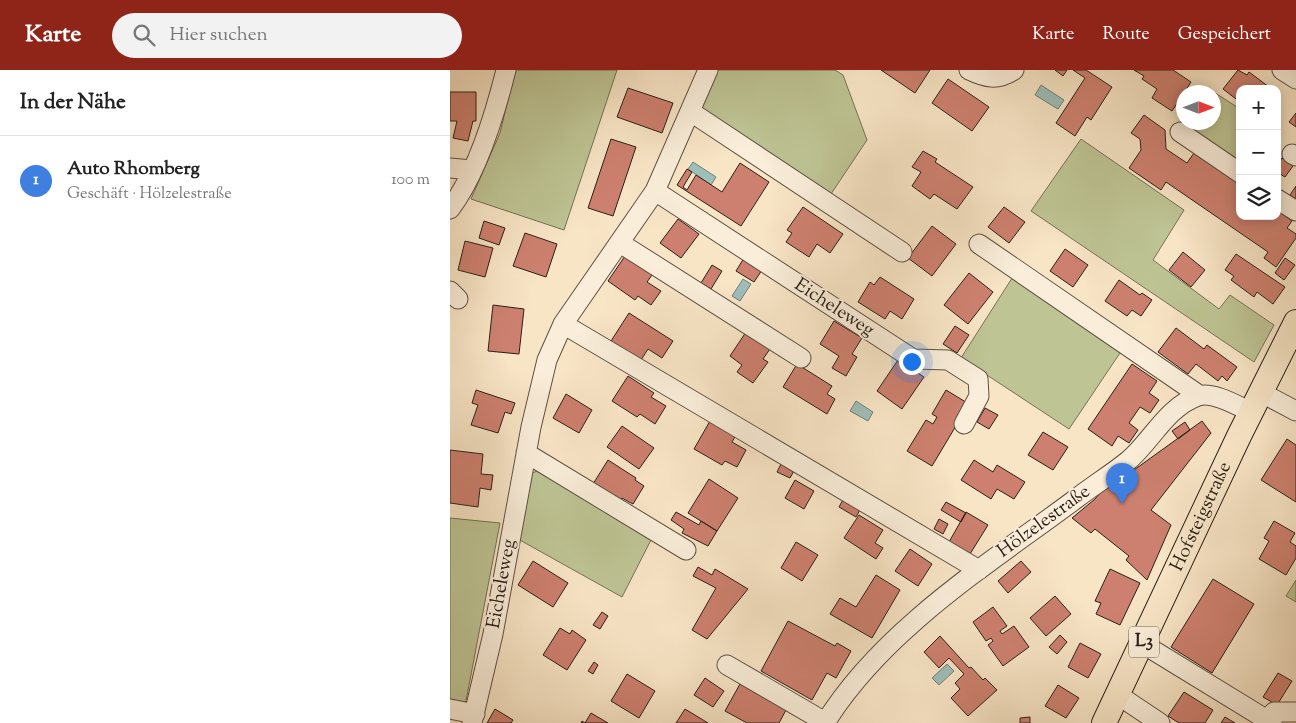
<!DOCTYPE html>
<html lang="de">
<head>
<meta charset="utf-8">
<style>
	:root { --surface:#fff; --page:#f2f2f2; --text:#222; --muted:#767676; --line:#e0e0e0; --accent:#8f2418 }
	body { margin:0; font-family:"Sorts Mill Goudy",serif; background:var(--page); color:var(--text) }
	.controls { position:absolute; right:15px; top:15px; display:grid; overflow:hidden; border-radius:10px; box-shadow:0 2px 12px #0003 }
	.controls button { width:45px; height:45px; display:grid; place-items:center; padding:0; border:0; border-bottom:1px solid var(--line); background:var(--surface); color:var(--text); font:25px sans-serif }
	.compass { position:absolute; left:726px; top:15px; width:45px; height:45px; border-radius:50%; background:var(--surface); box-shadow:0 2px 12px #0003; rotate:90deg }
	.you { position:absolute; left:461px; top:291px; width:18px; height:18px; margin:-12px; border:4px solid #fff; border-radius:50%; background:#1a73e8; box-shadow:0 0 0 8px #1a73e833 }
	.badge { display:grid; place-items:center; width:32px; height:32px; border-radius:50%; background:var(--accent); color:#fff; font-size:16px; font-weight:700 }
	.pin { position:absolute; translate:-50% -41px; filter:drop-shadow(0 1px 2px #0008) }
	.pin::after { content:''; position:absolute; top:26px; width:18px; height:15px; background:inherit; clip-path:polygon(0 0,100% 0,50% 100%) }
	.list { margin:0; padding:0; list-style:none }
	h2 { display:flex; justify-content:space-between; align-items:center; height:65px; margin:0; padding:0 20px; font-size:21px }
	h2 small { font-size:16px; font-weight:400; color:var(--muted) }
	.list li { display:grid; grid-template-columns:32px 1fr auto; gap:15px; align-items:center; box-sizing:border-box; height:90px; padding:0 20px; border-top:1px solid var(--line) }
	.list b { display:block; font-size:19px; white-space:nowrap }
	.list p { margin:0; font-size:16px; white-space:nowrap; color:var(--muted) }
	.list em { font-size:16px; font-style:normal; color:var(--muted) }
	.icon { flex:none; width:28px; height:28px; fill:none; stroke:currentColor; stroke-width:2; stroke-linecap:round; stroke-linejoin:round }
	.map { position:relative; flex:none; width:846px; height:653px; overflow:hidden }
	header { display:flex; align-items:center; gap:30px; box-sizing:border-box; height:70px; padding:0 25px; background:var(--accent); color:#fff }
	header strong { font-size:24px }
	nav { display:flex; gap:28px; margin-inline-start:auto; font-size:18px }
	.search { width:350px; height:45px; background:var(--page); display:flex; align-items:center; gap:12px; box-sizing:border-box; padding:0 18px; border-radius:28px; color:var(--muted); font-size:19px }
	main { display:flex }
	aside { flex:1; background:var(--surface) }
	.map>svg:first-child { display:block }
	.green { fill:#bec494; stroke:#747256 }
	.water { fill:#9ebeba; stroke:#707f7a }
	.building { fill:#cd806f; stroke:#2a2019 }
	.lines { fill:none; stroke-linecap:round; stroke-linejoin:round }
	.minor-casing { stroke:#5e5144; stroke-width:21 }
	.major-casing { stroke:#2a2019; stroke-width:26 }
	.minor { stroke:#faeeda; stroke-width:19 }
	.major { stroke:#f8e5c6; stroke-width:24 }
	.labels { text-anchor:middle; dominant-baseline:central; stroke-width:4; stroke-linejoin:round; paint-order:stroke }
	.shield { fill:#faeeda; stroke:#685e53; stroke-width:1 }
	.shield-label { font-size:18px; font-weight:bold; fill:#2a2019 }
	.street-label { font-size:19px; fill:#2a2019; stroke:#faeeda }
</style>
</head>
<body>
<header>
<strong>Karte</strong>
<div class="search"><svg class="icon" aria-label="search" viewBox="0 0 24 24"><circle cx="10" cy="10" r="6"/><path d="M15 15l6 6"/></svg>Hier suchen</div>
<nav><a>Karte</a><a>Route</a><a>Gespeichert</a></nav>
</header>
<main>
<aside>
<h2>In der Nähe<small></small></h2>
<ul class="list">
<li><span class="badge" style="background:#3f7fe0">1</span><div><b>Auto Rhomberg</b><p>Geschäft · Hölzelestraße</p></div><em>100 m</em></li>
</ul>
</aside>
<div class="map">
<svg width="846" height="653" viewBox="0 0 846 653">
	<rect width="100%" height="100%" fill="#f8e5c6"/>
	<filter id="stains"><feTurbulence type="fractalNoise" baseFrequency=".004" numOctaves="4"/><feColorMatrix values="0 0 0 0 .2 0 0 0 0 .09 0 0 0 0 .02 0 0 0 .5 -.17"/></filter>
	<radialGradient id="worn" r=".72"><stop offset=".6" stop-color="#630" stop-opacity="0"/><stop offset="1" stop-color="#630" stop-opacity=".3"/></radialGradient>
	<path class="green" d="M65,0H167L114,160L21,129L50,63Z
		M266,0H385L393,5L417,70L379,127L248,44Z
		M759,19L790,39V92L737,56L740,53L764,52V22H757Z
		M631,69L734,140L703,190L769,239L780,225L824,255L804,292L581,141Z
		M564,205L672,280L619,359L511,288Z
		M87,401L202,468L172,527L68,469L80,404Z
		M0,448L50,453L15,636L0,632Z
		M846,510V532L836,526Z"/>
	<path class="water" d="M591,15L614,30L608,39L585,25Z
		M243,92L266,107L261,115L238,99Z
		M293,209L301,214L290,231L282,226Z
		M406,331L423,342L418,351L400,341Z
		M497,594L504,601L489,615L482,608Z"/>
	<path class="building" d="M431,0H480L465,23Z
		M605,0H617L613,6Z
		M623,0H636L662,17L641,50L637,47L625,66L606,53L635,8Z
		M684,0H723L741,12L722,41L702,28L707,19L692,9L694,6Z
		M788,0L797,5L799,2L819,17L817,19H790V32L773,19Z
		M498,9L539,37L522,61L482,33Z
		M178,18L223,33L212,63L167,47Z
		M0,22H26V51H23L18,71L3,68L7,51H0Z
		M846,43V57L839,52Z
		M694,45L715,60L716,79L737,93L744,83L790,114V146H827V140L842,151L837,158L846,164V168L826,197L814,188L818,182L716,112L711,120L679,98L691,80L690,69L681,63Z
		M161,69L186,77L163,146L138,138Z
		M473,81L487,89L485,92L523,117L507,139L484,124L480,129L462,116L471,102L462,97Z
		M832,88L843,96L835,107L827,102V96Z
		M290,93L319,112L291,156L227,115L237,99L242,102L233,117L237,120L246,105L272,122Z
		M846,116V129L840,125Z
		M353,137L393,164L380,183L367,174L359,187L336,172L342,163L337,160Z
		M554,137L575,152L559,173L538,157Z
		M228,149L249,164L231,188L210,173Z
		M34,151L55,158L49,175L29,168Z
		M482,156L506,174L482,206L458,188Z
		M75,163L107,174L96,207L63,196Z
		M15,171L43,178L35,207L8,200Z
		M615,179L638,195L623,217L600,201Z
		M733,182L755,200L741,217L719,200Z
		M786,184L835,217L823,234L807,222L804,227L781,210L784,206L775,200Z
		M175,186L202,205L197,212L211,221L201,235L188,226L185,230L158,211Z
		M294,188L312,200L304,212L286,201Z
		M835,188L845,195L834,210L825,203Z
		M262,195L272,201L261,219L251,213Z
		M519,203L543,222L518,254L494,235Z
		M430,207L464,229L452,249L440,241L435,249L408,232L420,212L424,215Z
		M669,210L690,225L692,223L702,230L691,246L682,240L677,246L655,231Z
		M43,235L74,239L69,284L38,281Z
		M179,243L223,271L212,288L198,279L191,290L161,271Z
		M384,251L412,268L402,284L407,287L396,306L382,298L389,286L370,274Z
		M505,256L519,265L507,283L493,274Z
		M726,258L754,279L757,275L787,297L777,311L772,306L768,311L746,294L738,304L708,282Z
		M296,262L320,279L313,289L318,292L303,313L287,302L292,295L280,286Z
		M448,290L474,307L452,339L427,321Z
		M347,294L382,316L377,324L385,329L377,344L333,317Z
		M682,294L707,311L699,323L709,330L700,343L690,337L679,353L688,360L679,373L668,366L662,376L638,359Z
		M178,306L204,323L201,327L216,336L205,354L190,344L187,347L162,331Z
		M26,320L65,333L61,344L55,342L48,363L21,355L28,335L22,333Z
		M496,320L519,334L482,396L457,381L476,350L483,354L487,347L482,344Z
		M116,324L142,340L129,363L103,348Z
		M535,338L548,345L539,359L527,352Z
		M260,351L286,365L282,372L296,380L287,397L275,391L272,395L244,379Z
		M752,351L761,363L701,440L721,455L697,510L676,490L679,486L645,459L641,463L622,448L645,429L656,416L659,418Z
		M735,352L740,360L728,369L722,361Z
		M172,356L204,378L189,399L157,377Z
		M593,362L618,377L603,400L578,385Z
		M837,369L846,375V432L811,410Z
		M0,380L33,384L31,404L43,405L41,420L30,418L28,437L0,433Z
		M158,390L186,408L185,410L194,416L183,434L172,428L170,431L143,414Z
		M524,390L543,402L547,395L575,412L564,429L547,419L541,429L511,410Z
		M332,392L345,399L340,408L327,402Z
		M259,409L288,428L267,461L238,443Z
		M345,410L364,421L354,439L335,428Z
		M395,426L412,436L406,447L389,437Z
		M496,432L516,443L511,452L491,440Z
		M226,442L249,455L251,451L267,461L258,476L232,463L234,459L221,450Z
		M516,442L538,455L520,484L499,472Z
		M409,445L433,460L425,473L433,478L426,489L394,468Z
		M489,449L498,454L493,464L484,459Z
		M824,451L845,463L840,472L846,476V488L836,505L809,489L819,471L814,468Z
		M346,472L368,485L352,511L331,498Z
		M460,479L482,494L468,516L445,501Z
		M83,491L118,513L103,537L68,515Z
		M571,491L581,502L558,523L548,511Z
		M248,497L262,505L265,499L298,519L257,569L242,560L266,518L243,506Z
		M660,499L690,513L670,555L646,544L651,533L645,531Z
		M426,505L450,520L422,568L380,544L390,528L406,537Z
		M763,509L804,534L762,603L721,577Z
		M605,526L621,544L596,566L580,548Z
		M543,537L557,556L550,561L552,564L564,556L579,577L553,596L538,575L543,571L541,568L536,571L523,552Z
		M152,542L158,546L150,559L143,555Z
		M338,551L385,576L387,573L401,581L386,608L377,603L362,630L311,601Z
		M110,558L120,564L122,560L136,570L117,600L93,585Z
		M610,565L617,572L607,584L599,577Z
		M490,566L519,598L521,597L533,610L535,608L547,620L518,646L501,628L510,619L505,613L514,604L499,588L489,598L474,582Z
		M630,573L651,584L638,608L618,597Z
		M144,592L148,595L143,604L138,601Z
		M828,603L842,611L827,635L813,627Z
		M177,604L205,621L189,648L161,631Z
		M255,608L274,621L263,637L244,625Z
		M290,614L336,640L329,653H297L275,641Z
		M608,615L629,628L616,648L595,636Z
		M734,622L763,640L755,653H729L718,646Z
		M45,639L63,650L61,653H37Z
		M235,639L258,653H226Z
		M141,643L158,653H131L132,651L135,653Z
		M580,647V653H570V648Z
		M775,647L785,653H771Z"/>
	<g class="lines">
		<defs>
			<path id="minor" d="M519,0C536,8 547,11 564,0
				M832,0L846,9
				M241,42L452,182
				M730,62L790,103
				M842,84L846,86
				M0,98L21,100
				M205,121L463,289L498,290L528,309L529,326L514,354
				M827,129L846,141
				M0,139C28,102 45,44 56,0
				M170,173L351,288
				M529,174L749,325
				M0,221L8,229
				M113,254L529,500
				M810,322L846,341
				M76,383L236,480
				M693,574L822,653
				M277,595L375,652
				M668,625L710,653
				M0,639L25,644
				M818,650L824,642H846
				M22,653L43,564L81,357L97,290L113,254L205,121L258,0
				M375,653C433,559 540,493 627,428C644,415 663,403 679,390C702,370 717,337 748,326C763,321 788,336 801,342"/>
			<g id="major">
				<path id="s1" d="M654,653L789,366L846,252"/>
			</g>
		</defs>
		<use href="#minor" class="minor-casing"/>
		<use href="#major" class="major-casing"/>
		<use href="#minor" class="minor"/>
		<use href="#major" class="major"/>
	</g>
	<g class="labels">
		<rect class="shield" x="679" y="556.5" width="30" height="31" rx="4"/>
		<g class="shield-label">
			<text x="694" y="572">L3</text>
		</g>
		<g class="street-label">
			<text transform="translate(384 238) rotate(33)">Eicheleweg</text>
			<text stroke="none"><textPath href="#s1" startOffset="228">Hofsteigstraße</textPath></text>
			<text transform="translate(594 452) rotate(-36)">Hölzelestraße</text>
			<text transform="translate(52 514) rotate(-80)">Eicheleweg</text>
		</g>
	</g>
	<rect width="100%" height="100%" filter="url(#stains)"/>
	<rect width="100%" height="100%" fill="url(#worn)"/>
</svg>
<div class="controls">
<button>+</button>
<button>−</button>
<button><svg class="icon" aria-label="layers" viewBox="0 0 24 24"><path d="M12 4l9 5-9 5-9-5zM3 14l9 5 9-5"/></svg></button>
</div>
<svg class="compass" viewBox="-18 -18 36 36"><path d="M0-13l5 13h-10z" fill="#e53935"/><path d="M0 13l5-13h-10z" fill="#767676"/></svg>
<div class="you"></div>
<div class="pin badge" style="left:672px;top:434px;background:#3f7fe0">1</div>
</div>
</main>
</body>
</html>
